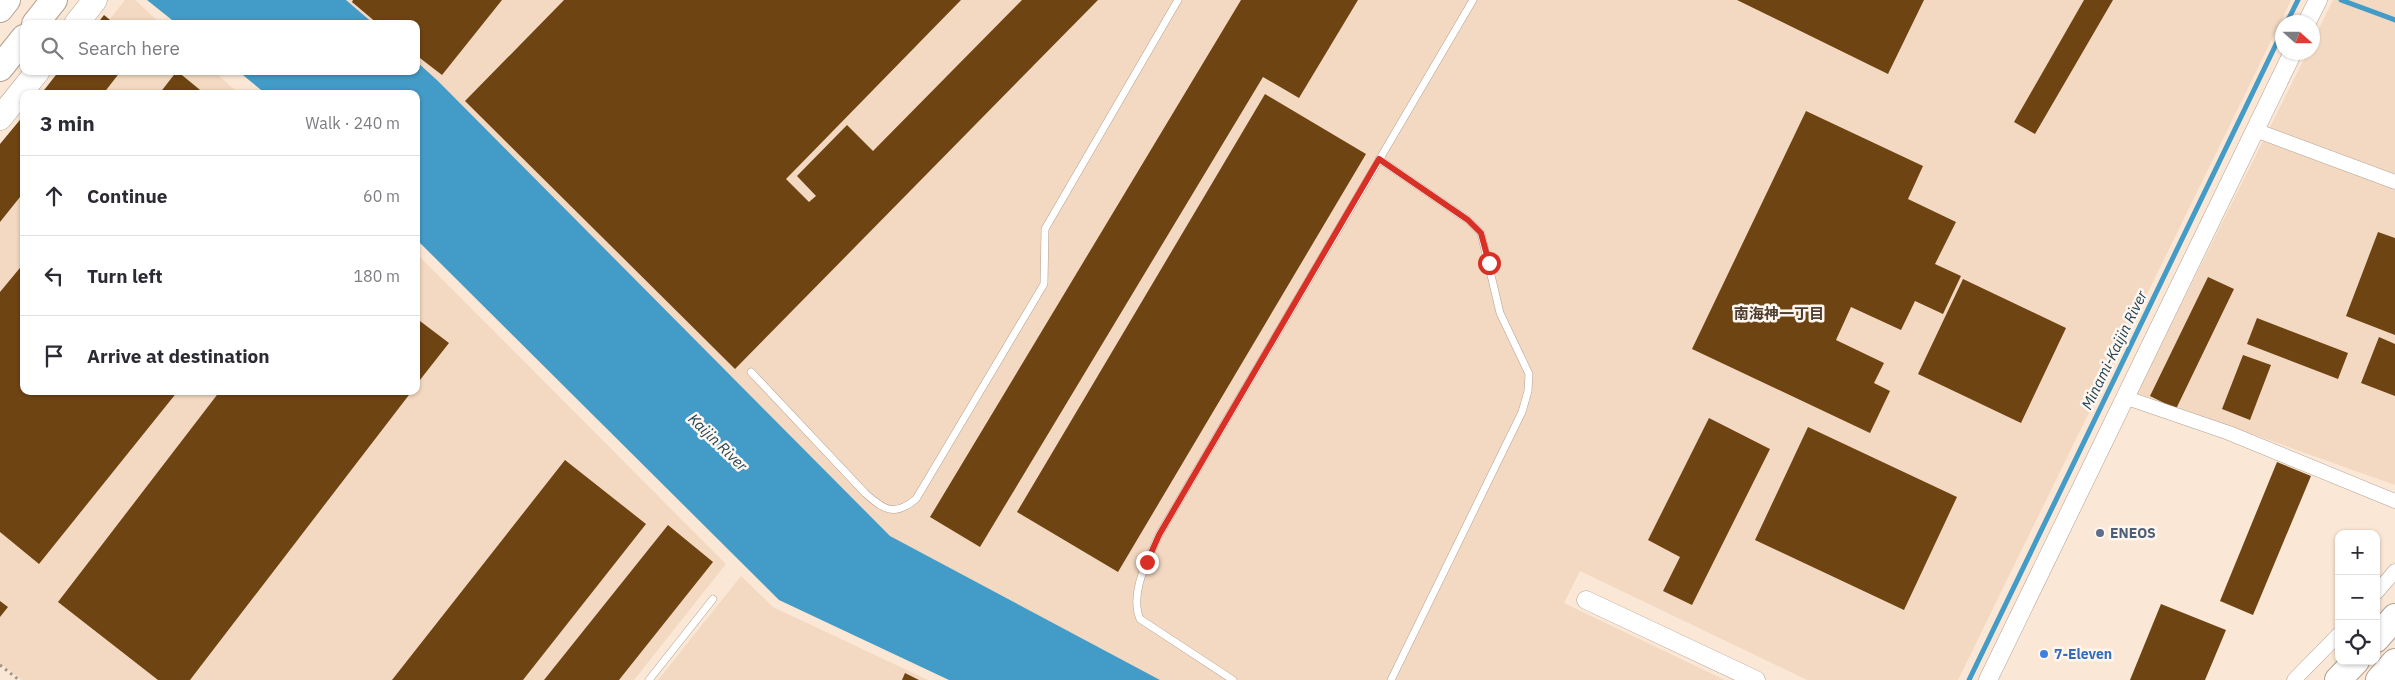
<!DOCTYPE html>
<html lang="en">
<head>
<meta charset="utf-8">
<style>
	:root { --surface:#fff; --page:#f7f7f7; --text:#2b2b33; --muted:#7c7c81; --line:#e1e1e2 }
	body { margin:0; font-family:"IBM Plex Sans","Noto Sans JP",sans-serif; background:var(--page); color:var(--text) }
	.controls { position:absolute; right:15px; bottom:15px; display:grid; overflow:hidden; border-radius:10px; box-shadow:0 1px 4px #0004 }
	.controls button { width:45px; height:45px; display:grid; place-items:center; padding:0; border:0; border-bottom:1px solid var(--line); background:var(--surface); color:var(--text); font:25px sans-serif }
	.compass { position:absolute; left:2275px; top:15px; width:45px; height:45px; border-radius:50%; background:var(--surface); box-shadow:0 1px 4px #0004; rotate:111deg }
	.stop { position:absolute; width:15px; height:15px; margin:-11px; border:4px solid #d93025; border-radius:50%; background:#fff }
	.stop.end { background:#d93025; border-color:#fff; box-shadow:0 1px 5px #0008 }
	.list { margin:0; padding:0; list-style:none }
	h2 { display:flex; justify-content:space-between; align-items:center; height:65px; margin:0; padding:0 20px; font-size:21px }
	h2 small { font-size:16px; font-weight:400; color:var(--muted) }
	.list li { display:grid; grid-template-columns:32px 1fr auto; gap:15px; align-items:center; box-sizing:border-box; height:80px; padding:0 20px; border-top:1px solid var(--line) }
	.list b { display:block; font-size:19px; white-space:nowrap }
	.list em { font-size:16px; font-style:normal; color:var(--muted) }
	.icon { flex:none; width:28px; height:28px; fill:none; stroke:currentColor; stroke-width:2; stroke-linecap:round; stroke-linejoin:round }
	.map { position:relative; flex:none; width:2395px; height:680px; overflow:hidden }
	.search { position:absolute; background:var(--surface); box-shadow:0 1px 4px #0004; left:20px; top:20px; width:400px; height:55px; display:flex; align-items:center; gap:12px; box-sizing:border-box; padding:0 18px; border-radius:10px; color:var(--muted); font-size:19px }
	.panel { position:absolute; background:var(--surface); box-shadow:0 1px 4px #0004; left:20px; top:90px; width:400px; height:305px; border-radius:10px }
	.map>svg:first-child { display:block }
	.built { fill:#f3d9c2 }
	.water { fill:#439bc7 }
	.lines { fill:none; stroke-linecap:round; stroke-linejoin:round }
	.stream { stroke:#439bc7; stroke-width:5 }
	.building { fill:#6f4413 }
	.service-casing { stroke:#b3a090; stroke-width:8 }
	.minor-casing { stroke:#b3a090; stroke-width:15 }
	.tertiary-casing { stroke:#b3a090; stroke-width:19 }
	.trunk-casing { stroke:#b3a090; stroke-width:25 }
	.motorway-casing { stroke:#b3a090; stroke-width:28 }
	.path { stroke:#a19386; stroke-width:3; stroke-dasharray:2.5 4; stroke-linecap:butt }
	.service { stroke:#fff; stroke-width:7 }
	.minor { stroke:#fff; stroke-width:14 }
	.tertiary { stroke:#fff; stroke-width:18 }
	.trunk { stroke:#fff; stroke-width:24 }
	.motorway { stroke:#fff; stroke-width:26 }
	.route { stroke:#d93025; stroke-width:6 }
	.service-dot { fill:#5c6f8a; stroke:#fff7ef; stroke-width:2 }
	.shop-dot { fill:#3f7fe0; stroke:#fff7ef; stroke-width:2 }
	.labels { text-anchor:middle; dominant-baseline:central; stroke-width:5; stroke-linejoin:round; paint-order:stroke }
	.service-label { font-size:14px; font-weight:bold; fill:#4e5e75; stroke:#fff7ef; text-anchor:start }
	.shop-label { font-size:14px; font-weight:bold; fill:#366cbe; stroke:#fff7ef; text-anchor:start }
	.neighbourhood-label { font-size:15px; font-weight:bold; fill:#4d3e30; stroke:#fff7ef }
	.water-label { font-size:15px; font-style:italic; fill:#204559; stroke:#fff7ef }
</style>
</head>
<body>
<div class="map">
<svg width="2395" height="680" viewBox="0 0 2395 680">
	<rect width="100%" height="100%" fill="#fbe7d5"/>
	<path class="built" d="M125,0H135L161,24H106Z
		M346,0H2291L1958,680H1807L1580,571L1564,603L1725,680H1160L890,536L438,81L416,61V24H374Z
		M2333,0H2395V485L2137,393L2307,53L2312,52L2313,41Z
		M68,71H214L239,94H49Z
		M24,125V391H416V253L726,564L634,680H22L0,663V155Z
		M741,576L773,607L928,680H658Z"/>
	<path class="water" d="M147,0H346L374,24H177Z
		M416,61L438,81L890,536L1160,680H949L779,600L416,239V94H266L238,71H416Z"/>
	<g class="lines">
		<path class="stream" d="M2341,0L2395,20
			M2287,22L2298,0
			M1969,680L2282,32"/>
	</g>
	<path class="building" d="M353,0H502L442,75L416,55V24H378L352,2Z
		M564,0H961L786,179L809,202L816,196L797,176L847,125L873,151L1022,0H1098L735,369L465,101Z
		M1241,0H1358L1299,98L1263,77L980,547L930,517Z
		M1737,0H1924L1888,74Z
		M2084,0H2113L2035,134L2014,122Z
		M104,15L115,24H97Z
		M59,71H121L103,94H41Z
		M177,71L205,94H159Z
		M1265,94L1366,154L1118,572L1017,512Z
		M1806,111L1923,166L1908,199L1956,222L1935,264L1961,276L1943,314L1915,301L1901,330L1851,307L1836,340L1884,363L1874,383L1890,391L1870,433L1692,349Z
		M24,115V192L0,222V144Z
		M2378,232L2395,238V335L2346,316Z
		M24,263V391H178L39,564L0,532V292Z
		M2208,277L2234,289L2176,409L2150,396Z
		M1963,279L2066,328L2021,423L1918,374Z
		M416,318L449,343L416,385Z
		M2257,318L2348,353L2338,379L2247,344Z
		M2379,337L2395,344V396L2361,383Z
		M2243,355L2271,365L2250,420L2222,409Z
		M220,391H412L190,680H158L58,602Z
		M1709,418L1770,449L1692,605L1663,591L1680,557L1648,540Z
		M1808,427L1957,497L1904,610L1755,540Z
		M565,460L646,524L523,680H392Z
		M2277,462L2311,476L2253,615L2220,601Z
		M668,525L713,562L619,680H544Z
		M0,601L8,607L0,617Z
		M2161,604L2226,630L2205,680H2130Z
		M905,673L919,680H902Z"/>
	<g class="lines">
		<defs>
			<path id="service" d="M1379,159L1468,220L1481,233L1500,313L1529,374L1528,391L1522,412L1391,680
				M751,372L865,493C884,510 894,517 916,499L1044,284L1045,229L1178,0
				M649,680L713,599
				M1233,680L1140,619C1129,593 1148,560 1159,535L1473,0"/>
			<path id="minor" d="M2255,130L2395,182
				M2124,397L2229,433L2395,501
				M2376,593L2395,571
				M2294,680L2339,634"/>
			<path id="tertiary" d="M2307,22L2318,0
				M1586,600L1756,680
				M1988,680L2293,52"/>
			<path id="trunk" d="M76,24L95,0
				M0,118L38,71"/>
			<path id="motorway" d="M0,9L7,0
				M35,24L54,0
				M0,68L24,38
				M2376,639L2395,617
				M2338,680L2356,661
				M2379,680L2395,662"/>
		</defs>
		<use href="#service" class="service-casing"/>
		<use href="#minor" class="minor-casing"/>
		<use href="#tertiary" class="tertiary-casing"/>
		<use href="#trunk" class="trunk-casing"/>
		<use href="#motorway" class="motorway-casing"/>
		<path class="path" d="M0,665L19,680"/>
		<use href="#service" class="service"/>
		<use href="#minor" class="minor"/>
		<use href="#tertiary" class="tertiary"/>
		<use href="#trunk" class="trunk"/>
		<use href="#motorway" class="motorway"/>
	</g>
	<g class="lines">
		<path class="route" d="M1147,562L1159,535L1379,159L1468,220L1481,233L1489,263"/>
	</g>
	<circle class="service-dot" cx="2100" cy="533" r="5"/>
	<circle class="shop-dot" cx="2044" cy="654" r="5"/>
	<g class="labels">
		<g class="service-label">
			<text x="2110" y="533">ENEOS</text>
		</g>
		<g class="shop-label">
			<text x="2054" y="654">7-Eleven</text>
		</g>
		<g class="neighbourhood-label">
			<text x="1779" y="313">南海神一丁目</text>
		</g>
		<g class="water-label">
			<text transform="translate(2114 350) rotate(-64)">Minami-Kaijin River</text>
			<text transform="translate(718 442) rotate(44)">Kaijin River</text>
		</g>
	</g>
</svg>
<div class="controls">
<button>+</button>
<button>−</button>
<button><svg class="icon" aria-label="locate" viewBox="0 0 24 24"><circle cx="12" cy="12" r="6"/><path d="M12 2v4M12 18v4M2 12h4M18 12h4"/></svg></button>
</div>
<svg class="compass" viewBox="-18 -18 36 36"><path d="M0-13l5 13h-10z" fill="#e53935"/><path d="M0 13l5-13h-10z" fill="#7c7c81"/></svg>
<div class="stop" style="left:1489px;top:263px"></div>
<div class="stop end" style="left:1147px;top:562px"></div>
<div class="search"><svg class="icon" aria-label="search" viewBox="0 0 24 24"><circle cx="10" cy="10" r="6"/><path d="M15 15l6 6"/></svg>Search here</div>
<section class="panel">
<h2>3 min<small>Walk · 240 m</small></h2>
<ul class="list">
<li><svg class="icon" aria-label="ahead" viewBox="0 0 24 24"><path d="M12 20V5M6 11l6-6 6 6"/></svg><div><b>Continue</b></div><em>60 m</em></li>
<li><svg class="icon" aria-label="left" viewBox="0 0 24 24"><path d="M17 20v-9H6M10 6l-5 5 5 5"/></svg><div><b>Turn left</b></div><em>180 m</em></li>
<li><svg class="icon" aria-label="arrive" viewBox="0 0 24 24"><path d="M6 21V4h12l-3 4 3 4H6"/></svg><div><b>Arrive at destination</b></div></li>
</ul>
</section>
</div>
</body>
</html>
